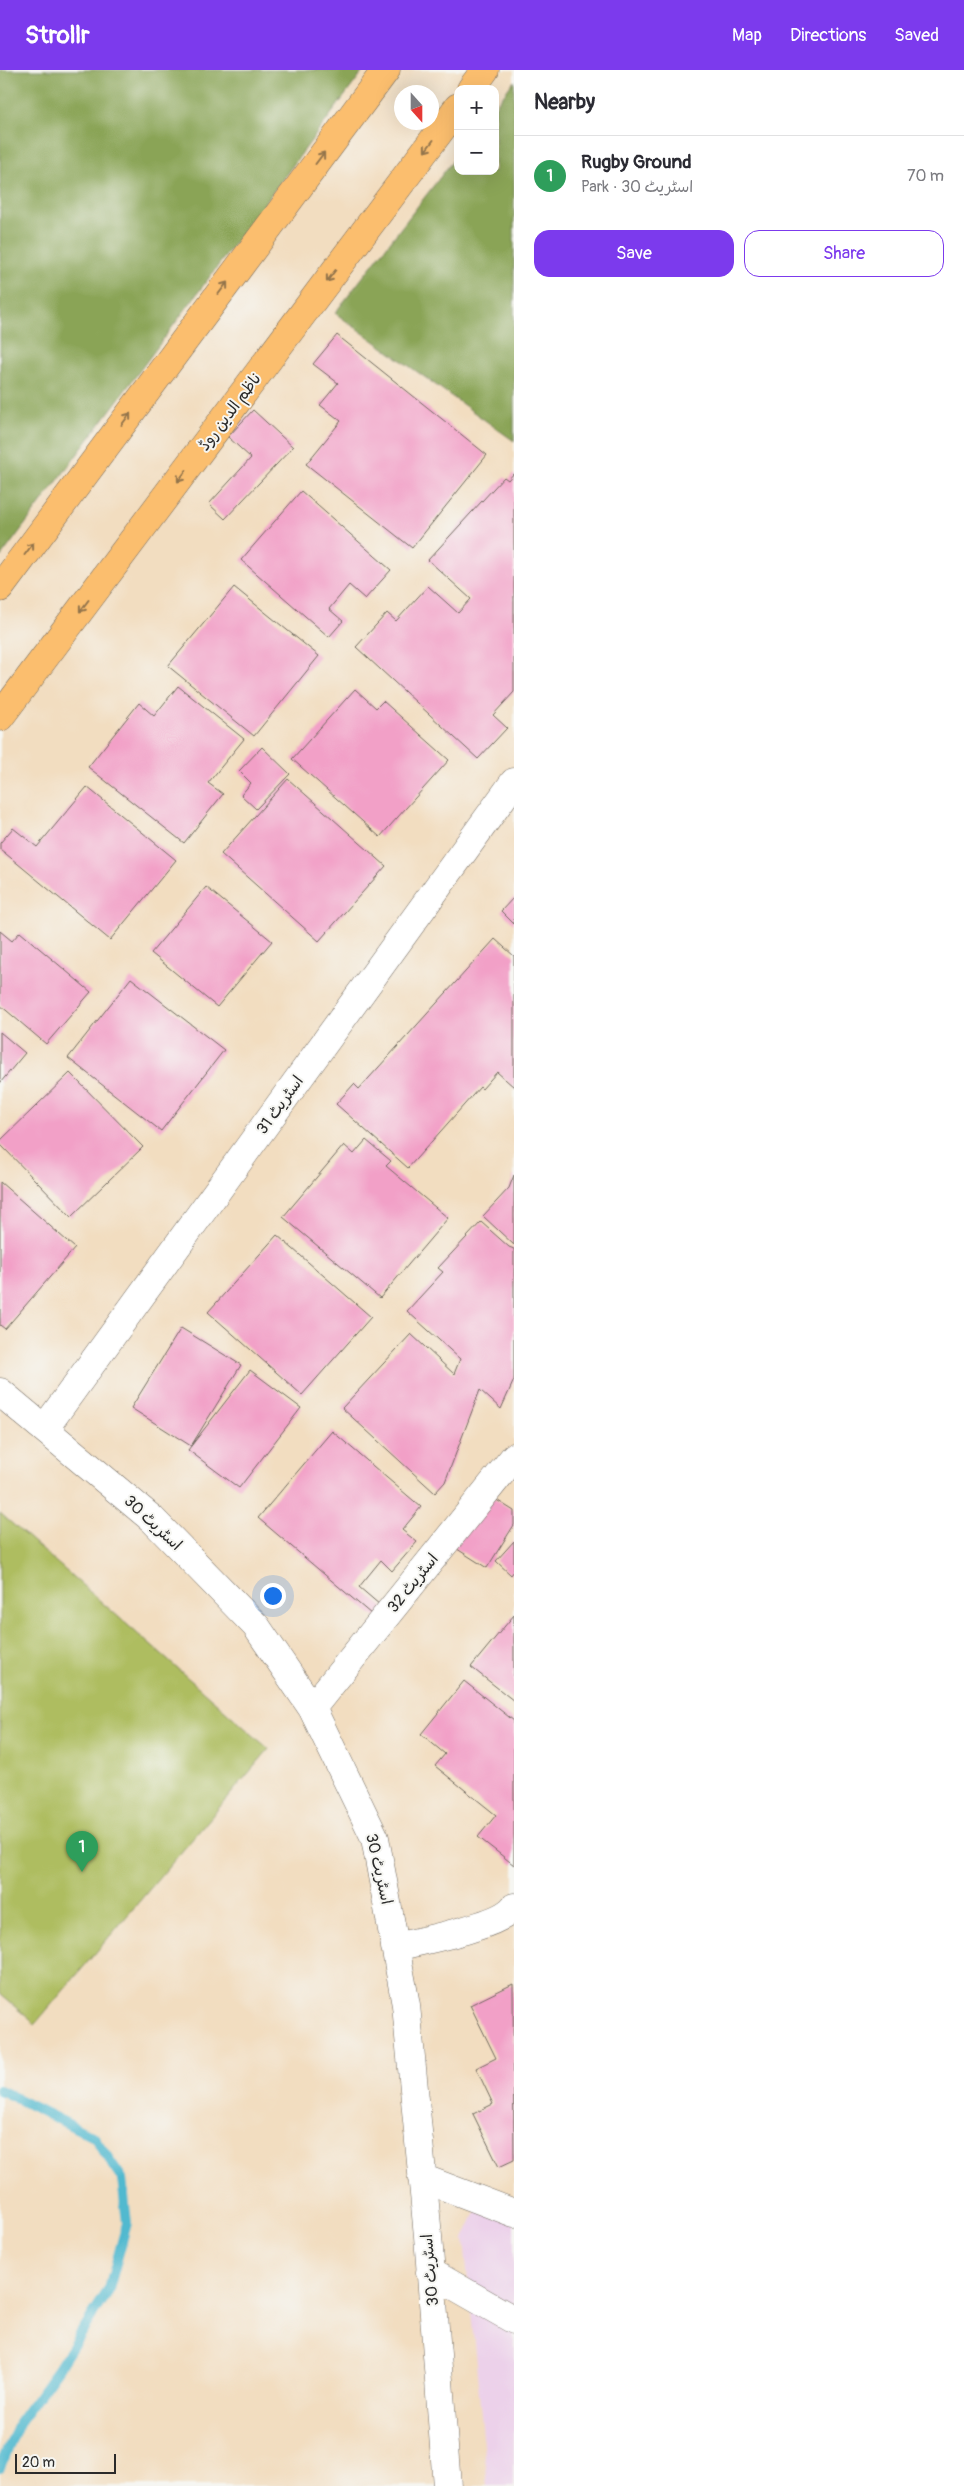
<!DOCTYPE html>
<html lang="en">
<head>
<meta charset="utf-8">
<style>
	:root { --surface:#fff; --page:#f2f2f3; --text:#2b2b33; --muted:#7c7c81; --line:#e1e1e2; --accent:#7c3aed }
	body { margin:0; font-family:Pangolin,"Playpen Sans Arabic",sans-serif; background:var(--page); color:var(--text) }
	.controls { position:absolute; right:15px; top:15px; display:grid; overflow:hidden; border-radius:10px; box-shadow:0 5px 20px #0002 }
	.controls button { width:45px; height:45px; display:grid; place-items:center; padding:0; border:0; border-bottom:1px solid var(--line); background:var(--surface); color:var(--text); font:25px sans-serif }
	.compass { position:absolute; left:394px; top:15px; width:45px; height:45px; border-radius:50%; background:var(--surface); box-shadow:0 5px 20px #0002; rotate:159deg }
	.scale { position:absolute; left:15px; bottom:12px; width:101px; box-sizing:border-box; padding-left:5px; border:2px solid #2b2b2b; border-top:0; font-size:14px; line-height:18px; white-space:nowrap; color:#2b2b2b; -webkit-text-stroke:4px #f6f6f2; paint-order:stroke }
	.you { position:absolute; left:272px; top:1525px; width:18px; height:18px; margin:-12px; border:4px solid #fff; border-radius:50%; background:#1a73e8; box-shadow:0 0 0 8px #1a73e833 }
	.badge { display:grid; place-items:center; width:32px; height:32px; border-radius:50%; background:var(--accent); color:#fff; font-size:16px; font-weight:700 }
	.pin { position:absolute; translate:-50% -41px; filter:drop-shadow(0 1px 2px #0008) }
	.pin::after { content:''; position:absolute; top:26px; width:18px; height:15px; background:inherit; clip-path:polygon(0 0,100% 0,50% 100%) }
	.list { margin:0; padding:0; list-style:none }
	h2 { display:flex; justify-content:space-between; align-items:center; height:65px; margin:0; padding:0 20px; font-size:21px }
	h2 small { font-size:16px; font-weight:400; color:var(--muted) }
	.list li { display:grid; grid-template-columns:32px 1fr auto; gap:15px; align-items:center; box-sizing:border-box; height:80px; padding:0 20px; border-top:1px solid var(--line) }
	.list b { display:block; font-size:19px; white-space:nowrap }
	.list p { margin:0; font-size:16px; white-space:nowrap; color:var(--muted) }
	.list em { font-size:16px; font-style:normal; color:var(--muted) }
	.actions { display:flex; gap:10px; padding:15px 20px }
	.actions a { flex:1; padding:11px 0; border:1px solid var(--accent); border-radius:15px; text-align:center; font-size:18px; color:var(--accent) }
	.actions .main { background:var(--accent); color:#fff }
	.map { position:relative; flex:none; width:514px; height:2416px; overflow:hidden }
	header { display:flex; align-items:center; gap:30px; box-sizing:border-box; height:70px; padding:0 25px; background:var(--accent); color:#fff }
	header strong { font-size:24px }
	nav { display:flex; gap:28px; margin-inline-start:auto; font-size:18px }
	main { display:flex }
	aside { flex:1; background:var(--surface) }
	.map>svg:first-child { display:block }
	.built { fill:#ecd1ea }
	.green { fill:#aebd60; stroke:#6c7446 }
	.forest { fill:#8aa456; stroke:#5a6840 }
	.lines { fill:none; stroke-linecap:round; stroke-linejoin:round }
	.stream { stroke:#51b9cf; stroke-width:10 }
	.building { fill:#f2a0c7 }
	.minor-casing { stroke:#71695f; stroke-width:29 }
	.major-casing { stroke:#71695f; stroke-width:29 }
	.minor { stroke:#fff; stroke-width:28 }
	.major { stroke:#fbbe6e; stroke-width:28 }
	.oneway { stroke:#93744c }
	.labels { text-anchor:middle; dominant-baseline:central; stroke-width:4; stroke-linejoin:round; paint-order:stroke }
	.street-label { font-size:16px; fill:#2b2b2b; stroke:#f6f6f2 }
</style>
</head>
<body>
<header>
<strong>Strollr</strong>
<nav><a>Map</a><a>Directions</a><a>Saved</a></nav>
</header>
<main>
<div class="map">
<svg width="514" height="2416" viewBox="0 0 514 2416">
	<rect width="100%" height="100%" fill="#f6f6f2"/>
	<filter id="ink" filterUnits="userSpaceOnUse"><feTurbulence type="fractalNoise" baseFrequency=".02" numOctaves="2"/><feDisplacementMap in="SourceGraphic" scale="10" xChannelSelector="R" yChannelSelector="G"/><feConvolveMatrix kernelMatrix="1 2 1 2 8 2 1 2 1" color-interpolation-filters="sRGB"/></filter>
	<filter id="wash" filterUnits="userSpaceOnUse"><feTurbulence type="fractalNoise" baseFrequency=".0096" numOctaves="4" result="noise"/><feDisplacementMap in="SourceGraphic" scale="20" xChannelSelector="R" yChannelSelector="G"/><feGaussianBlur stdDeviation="1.12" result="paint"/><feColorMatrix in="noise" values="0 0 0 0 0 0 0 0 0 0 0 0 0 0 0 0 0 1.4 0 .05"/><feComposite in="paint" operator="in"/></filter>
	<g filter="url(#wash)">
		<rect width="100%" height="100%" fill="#f2ddc0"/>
		<path class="built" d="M514,2129V2416H488L464,2169L480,2133Z"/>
		<path class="green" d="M0,1443L269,1679L35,1954L0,1924Z"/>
		<path class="forest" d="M0,0H364L0,488Z
			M514,11V371L335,243L458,84V101H495V36Z"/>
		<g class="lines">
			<path class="stream" d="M0,2020L94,2067L122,2108L127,2153L109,2219L58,2299L19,2353L0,2398"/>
		</g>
		<g id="blocks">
			<path class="building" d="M337,265L487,385L412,478L306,394L341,351L320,335L338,313L313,294Z
				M253,340L293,377L225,449L209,434L251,388L228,367Z
				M514,403V622L493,645L507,658L478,689L356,577L387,543L396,551L428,516L458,543L471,529L428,490L504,407L508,410Z
				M301,421L391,500L365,529L349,515L329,539L343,551L329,567L241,490Z
				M234,517L319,586L254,666L168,596Z
				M178,616L244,669L208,713L223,724L184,773L88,697L139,633L154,646Z
				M355,619L376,638L383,631L449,690L380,767L292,689Z
				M262,677L290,704L256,739L241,725L251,713L239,701Z
				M288,709L386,796L319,871L221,784Z
				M87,717L176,790L110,870L0,779V773L13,758L37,777Z
				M206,817L272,871L217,937L151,883Z
				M514,827V854L501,841Z
				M0,861L12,871L20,862L91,922L46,974L0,935Z
				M495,869L514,886V1017L497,1002L482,1019L480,1017L408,1098L336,1034L354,1014L359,1019Z
				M131,908L224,980L161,1061L68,988Z
				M0,962L25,983L0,1013Z
				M70,1003L143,1077L71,1147L0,1074V1071Z
				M366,1070L391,1091L386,1096L448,1148L380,1228L283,1147L344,1075L354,1084Z
				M514,1105V1175L483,1146L509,1118Z
				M0,1112L75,1178L5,1259L0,1255Z
				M481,1152L509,1177L514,1179V1310L501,1339L480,1320L445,1412L435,1423L342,1338L411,1264L454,1304L460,1289L407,1241L443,1202L438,1198Z
				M277,1165L371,1247L302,1325L208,1242Z
				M181,1258L241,1295L191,1376L131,1338Z
				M250,1300L301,1338L239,1418L188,1380Z
				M332,1361L421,1437L402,1460L417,1472L392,1501L381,1490L359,1517L387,1541L378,1550L258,1448Z
				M487,1424L514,1441V1455L487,1498L454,1477Z
				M514,1471V1501L511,1505L496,1491Z
				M514,1545V1631L471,1597Z
				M464,1611L514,1651V1795L478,1767L496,1745L435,1696L445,1684L421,1664Z
				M513,1914L514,2090L499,2097L473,2044L493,2034L476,1998L496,1988L470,1935Z"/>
		</g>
	</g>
	<g filter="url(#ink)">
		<use href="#blocks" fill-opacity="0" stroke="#71695f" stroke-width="1"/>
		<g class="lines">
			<defs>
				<path id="minor" d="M0,1322L152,1449L256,1556L312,1638L375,1768L406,1935L428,2166L447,2416
					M45,1358L514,712
					M312,1638L514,1387
					M395,1877C420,1871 500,1856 514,1837
					M422,2108L514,2143
					M430,2202L514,2250"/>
				<path id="major" d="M471,19L485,0
					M0,518L386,0
					M0,647L458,37"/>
			</defs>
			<use href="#minor" class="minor-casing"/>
			<use href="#major" class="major-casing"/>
			<use href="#minor" class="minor"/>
			<use href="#major" class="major"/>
		</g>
		<defs><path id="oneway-shaft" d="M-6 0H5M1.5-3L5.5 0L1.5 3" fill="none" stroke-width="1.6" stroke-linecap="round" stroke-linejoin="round" transform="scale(1.25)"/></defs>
		<g class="oneway">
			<use href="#oneway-shaft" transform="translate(429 76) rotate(127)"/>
			<use href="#oneway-shaft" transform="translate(320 88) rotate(-53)"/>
			<use href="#oneway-shaft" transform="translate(331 206) rotate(127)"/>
			<use href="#oneway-shaft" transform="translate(223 218) rotate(-53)"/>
			<use href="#oneway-shaft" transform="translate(126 349) rotate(-53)"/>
			<use href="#oneway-shaft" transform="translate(182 406) rotate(127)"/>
			<use href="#oneway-shaft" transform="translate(29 479) rotate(-53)"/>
			<use href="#oneway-shaft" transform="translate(84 536) rotate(127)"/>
		</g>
	</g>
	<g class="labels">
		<g class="street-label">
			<text transform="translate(230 342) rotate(-53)">ناظم الدین روڈ</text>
			<text transform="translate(280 1035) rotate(-54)">اسٹریٹ 31</text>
			<text transform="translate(153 1453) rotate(43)">اسٹریٹ 30</text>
			<text transform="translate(413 1513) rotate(-51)">اسٹریٹ 32</text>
			<text transform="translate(379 1799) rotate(77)">اسٹریٹ 30</text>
			<text transform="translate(430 2200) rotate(-95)">اسٹریٹ 30</text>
		</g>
	</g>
</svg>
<div class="controls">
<button>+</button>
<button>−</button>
</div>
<svg class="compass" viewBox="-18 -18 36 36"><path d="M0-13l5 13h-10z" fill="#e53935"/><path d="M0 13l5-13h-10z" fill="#7c7c81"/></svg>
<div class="scale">20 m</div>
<div class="you"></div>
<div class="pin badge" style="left:82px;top:1802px;background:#2e9e5b">1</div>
</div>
<aside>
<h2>Nearby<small></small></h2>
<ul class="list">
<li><span class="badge" style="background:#2e9e5b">1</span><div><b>Rugby Ground</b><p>Park · اسٹریٹ 30</p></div><em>70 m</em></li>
</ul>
<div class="actions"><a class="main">Save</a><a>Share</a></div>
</aside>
</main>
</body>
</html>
